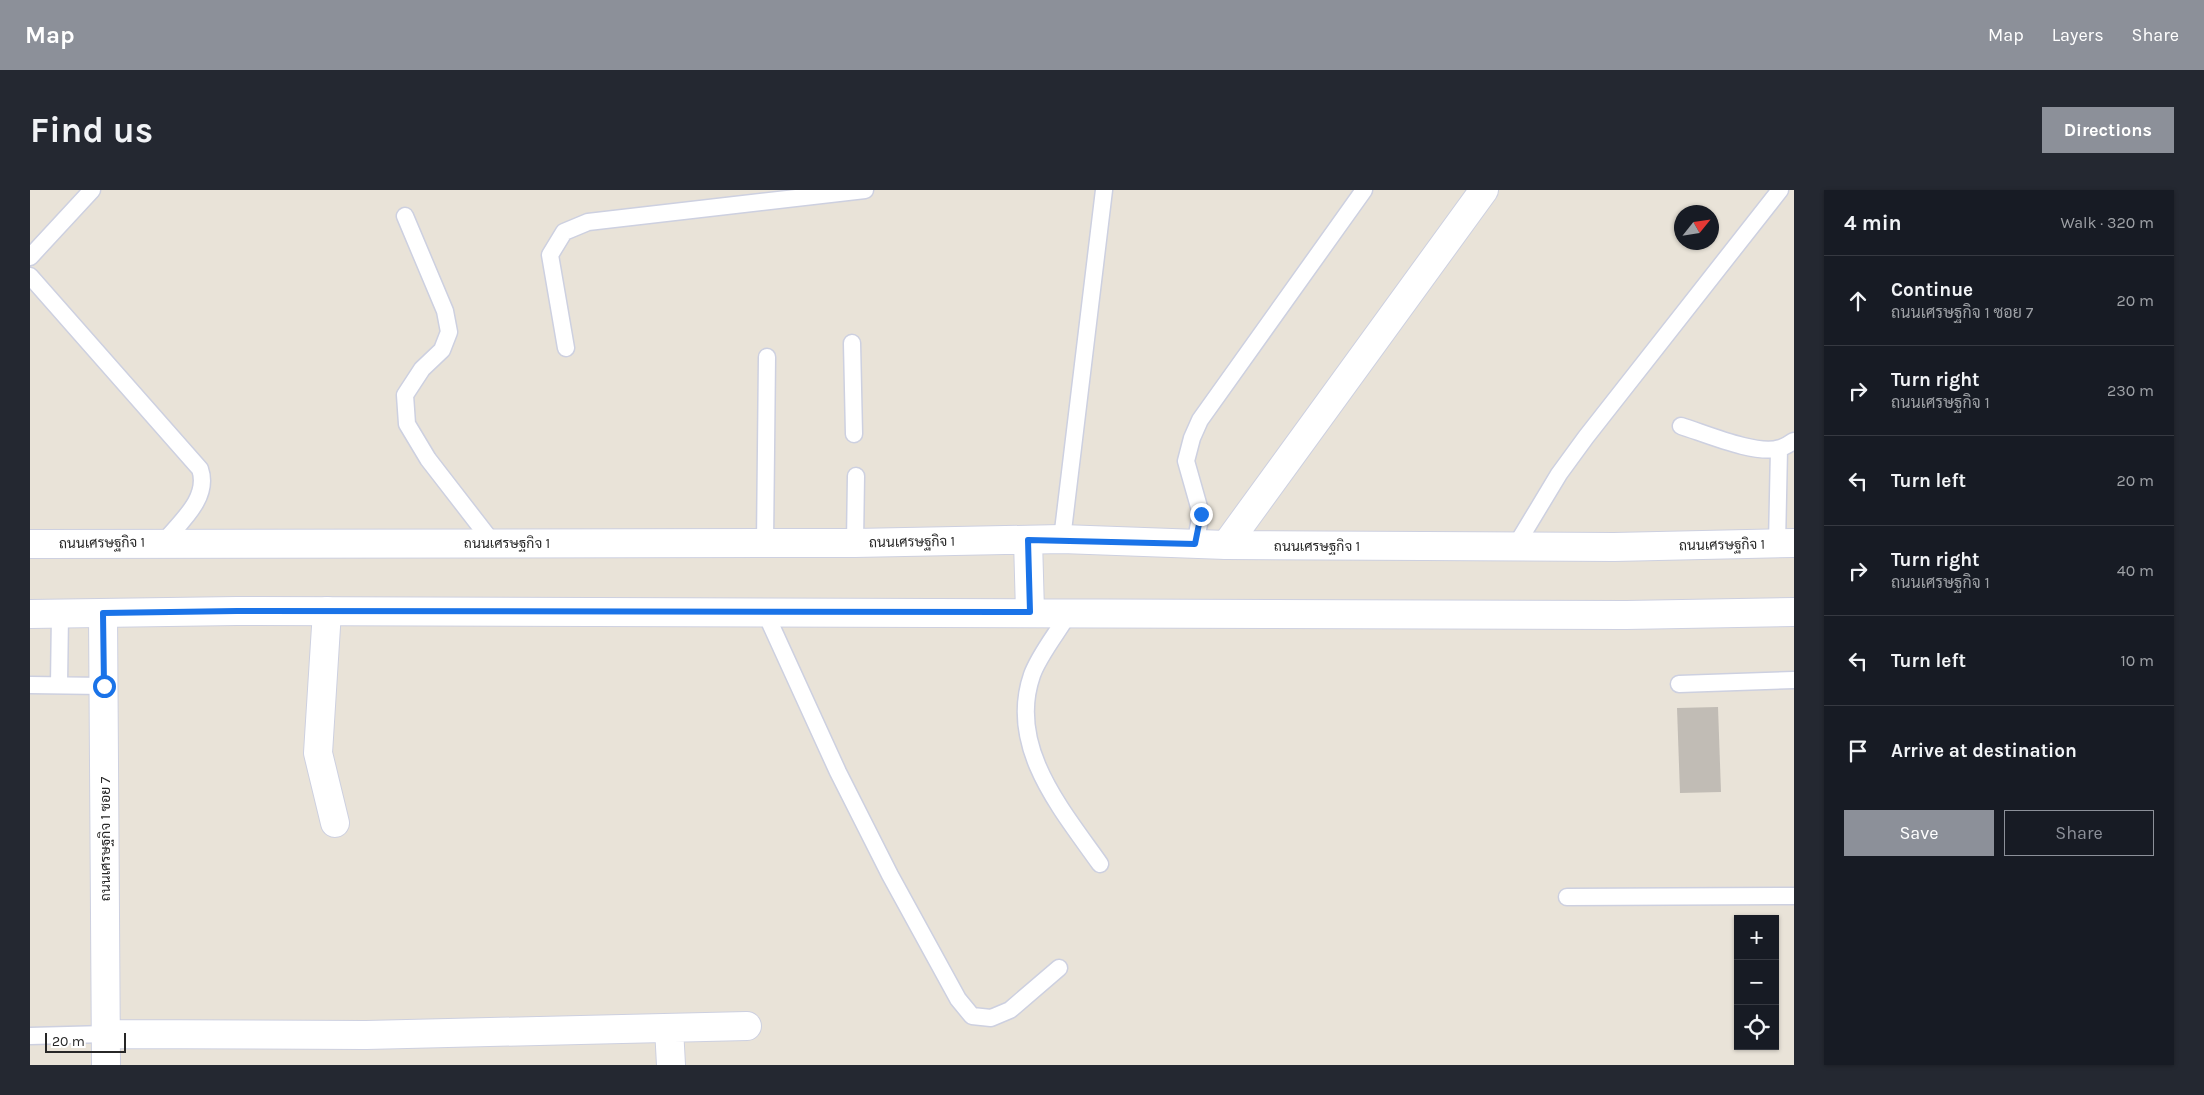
<!DOCTYPE html>
<html lang="en">
<head>
<meta charset="utf-8">
<style>
	:root { --surface:#171b24; --page:#242831; --text:#f1f3f6; --muted:#9ea1a6; --line:#363941; --accent:#8c9099 }
	body { margin:0; font-family:Karla,Sarabun,sans-serif; background:var(--page); color:var(--text) }
	.controls { position:absolute; right:15px; bottom:15px; display:grid; overflow:hidden; border-radius:0px; box-shadow:0 1px 4px #0004 }
	.controls button { width:45px; height:45px; display:grid; place-items:center; padding:0; border:0; border-bottom:1px solid var(--line); background:var(--surface); color:var(--text); font:25px sans-serif }
	.compass { position:absolute; left:1644px; top:15px; width:45px; height:45px; border-radius:50%; background:var(--surface); box-shadow:0 1px 4px #0004; rotate:60deg }
	.scale { position:absolute; left:15px; bottom:12px; width:81px; box-sizing:border-box; padding-left:5px; border:2px solid #272727; border-top:0; font-size:14px; line-height:18px; white-space:nowrap; color:#272727; -webkit-text-stroke:4px #fff; paint-order:stroke }
	.stop { position:absolute; width:15px; height:15px; margin:-11px; border:4px solid #1a73e8; border-radius:50%; background:#fff }
	.stop.end { background:#1a73e8; border-color:#fff; box-shadow:0 1px 5px #0008 }
	.list { margin:0; padding:0; list-style:none }
	h2 { display:flex; justify-content:space-between; align-items:center; height:65px; margin:0; padding:0 20px; font-size:21px }
	h2 small { font-size:16px; font-weight:400; color:var(--muted) }
	.list li { display:grid; grid-template-columns:32px 1fr auto; gap:15px; align-items:center; box-sizing:border-box; height:90px; padding:0 20px; border-top:1px solid var(--line) }
	.list b { display:block; font-size:19px; white-space:nowrap }
	.list p { margin:0; font-size:16px; white-space:nowrap; color:var(--muted) }
	.list em { font-size:16px; font-style:normal; color:var(--muted) }
	.actions { display:flex; gap:10px; padding:15px 20px }
	.actions a { flex:1; padding:11px 0; border:1px solid var(--accent); border-radius:0px; text-align:center; font-size:18px; color:var(--accent) }
	.actions .main { background:var(--accent); color:#fff }
	.icon { flex:none; width:28px; height:28px; fill:none; stroke:currentColor; stroke-width:2; stroke-linecap:round; stroke-linejoin:round }
	.map { position:relative; flex:none; width:1764px; height:875px; overflow:hidden; border-radius:0px }
	header { display:flex; align-items:center; gap:30px; box-sizing:border-box; height:70px; padding:0 25px; background:var(--accent); color:#fff }
	header strong { font-size:24px }
	nav { display:flex; gap:28px; margin-inline-start:auto; font-size:18px }
	.intro { display:flex; align-items:center; justify-content:space-between; box-sizing:border-box; height:120px; padding:0 30px }
	h1 { margin:0; font-size:35px }
	.button { padding:12px 22px; border-radius:0px; background:var(--accent); color:#fff; font-size:18px; font-weight:700 }
	main { display:flex; gap:30px; padding:0 30px }
	aside { flex:1; background:var(--surface); border-radius:0px; box-shadow:0 1px 4px #0004 }
	.map>svg:first-child { display:block }
	.building { fill:#c1bcb5 }
	.lines { fill:none; stroke-linecap:round; stroke-linejoin:round }
	.service-casing { stroke:#cdd0e0; stroke-width:19 }
	.minor-casing { stroke:#cdd0e0; stroke-width:30 }
	.secondary-casing { stroke:#cdd0e0; stroke-width:30 }
	.service { stroke:#fff; stroke-width:16 }
	.minor { stroke:#fff; stroke-width:28 }
	.secondary { stroke:#fff; stroke-width:28 }
	.route { stroke:#1a73e8; stroke-width:6 }
	.labels { text-anchor:middle; dominant-baseline:central; stroke-width:4.5; stroke-linejoin:round; paint-order:stroke }
	.street-label { font-size:14px; fill:#272727; stroke:#fff }
</style>
</head>
<body>
<header>
<strong>Map</strong>
<nav><a>Map</a><a>Layers</a><a>Share</a></nav>
</header>
<div class="intro"><h1>Find us</h1><a class="button">Directions</a></div>
<main>
<div class="map">
<svg width="1764" height="875" viewBox="0 0 1764 875">
	<rect width="100%" height="100%" fill="#e9e3d8"/>
	<path class="building" d="M1688,517L1691,602L1650,603L1647,518Z"/>
	<g class="lines">
		<defs>
			<path id="service" d="M375,26L415,121L419,142L412,160L392,179L375,205L377,234L398,269L463,353
				M0,67L62,0
				M0,86L170,279C180,308 150,332 133,353
				M822,153L824,244
				M536,158L520,65L534,42L558,32L835,0
				M1651,236C1674,243 1727,266 1750,258C1755,257 1760,253 1764,251
				M1032,349L1074,0
				M735,353L737,167
				M825,353L826,286
				M1165,354L1171,324L1156,271L1162,248L1170,230L1334,0
				M1747,354L1749,259
				M1485,357L1529,284L1556,247L1750,0
				M735,422L808,582L860,685L928,809L942,826L961,828L980,820L1029,778
				M1039,423C1028,442 1009,465 1002,485C977,557 1032,620 1070,674
				M1649,494L1764,490
				M0,495L74,496
				M29,495L30,424
				M1537,707L1764,706
				M0,846L76,844"/>
			<path id="minor" d="M1196,355L1454,0
				M297,421L288,563L305,633
				M73,423L76,875
				M639,838L641,875
				M76,844L336,845L717,836"/>
			<path id="secondary" d="M998,350L1000,422
				M0,354L825,353L1032,349L1196,355L1584,357L1764,353
				M0,424L207,421L1596,425L1764,422"/>
		</defs>
		<use href="#service" class="service-casing"/>
		<use href="#minor" class="minor-casing"/>
		<use href="#secondary" class="secondary-casing"/>
		<use href="#service" class="service"/>
		<use href="#minor" class="minor"/>
		<use href="#secondary" class="secondary"/>
	</g>
	<g class="lines">
		<path class="route" d="M74,496L73,423L207,421L1000,422L998,350L1165,354L1171,324"/>
	</g>
	<g class="labels">
		<g class="street-label">
			<text transform="translate(882 352) rotate(-1)">ถนนเศรษฐกิจ 1</text>
			<text transform="translate(72 353) rotate(-1)">ถนนเศรษฐกิจ 1</text>
			<text x="477" y="353">ถนนเศรษฐกิจ 1</text>
			<text transform="translate(1692 355) rotate(-1)">ถนนเศรษฐกิจ 1</text>
			<text x="1287" y="356">ถนนเศรษฐกิจ 1</text>
			<text transform="translate(75 649) rotate(-90)">ถนนเศรษฐกิจ 1 ซอย 7</text>
		</g>
	</g>
</svg>
<div class="controls">
<button>+</button>
<button>−</button>
<button><svg class="icon" aria-label="locate" viewBox="0 0 24 24"><circle cx="12" cy="12" r="6"/><path d="M12 2v4M12 18v4M2 12h4M18 12h4"/></svg></button>
</div>
<svg class="compass" viewBox="-18 -18 36 36"><path d="M0-13l5 13h-10z" fill="#e53935"/><path d="M0 13l5-13h-10z" fill="#9ea1a6"/></svg>
<div class="scale">20 m</div>
<div class="stop" style="left:74px;top:496px"></div>
<div class="stop end" style="left:1171px;top:324px"></div>
</div>
<aside>
<h2>4 min<small>Walk · 320 m</small></h2>
<ul class="list">
<li><svg class="icon" aria-label="ahead" viewBox="0 0 24 24"><path d="M12 20V5M6 11l6-6 6 6"/></svg><div><b>Continue</b><p>ถนนเศรษฐกิจ 1 ซอย 7</p></div><em>20 m</em></li>
<li><svg class="icon" aria-label="right" viewBox="0 0 24 24"><path d="M7 20v-9h11M14 6l5 5-5 5"/></svg><div><b>Turn right</b><p>ถนนเศรษฐกิจ 1</p></div><em>230 m</em></li>
<li><svg class="icon" aria-label="left" viewBox="0 0 24 24"><path d="M17 20v-9H6M10 6l-5 5 5 5"/></svg><div><b>Turn left</b></div><em>20 m</em></li>
<li><svg class="icon" aria-label="right" viewBox="0 0 24 24"><path d="M7 20v-9h11M14 6l5 5-5 5"/></svg><div><b>Turn right</b><p>ถนนเศรษฐกิจ 1</p></div><em>40 m</em></li>
<li><svg class="icon" aria-label="left" viewBox="0 0 24 24"><path d="M17 20v-9H6M10 6l-5 5 5 5"/></svg><div><b>Turn left</b></div><em>10 m</em></li>
<li><svg class="icon" aria-label="arrive" viewBox="0 0 24 24"><path d="M6 21V4h12l-3 4 3 4H6"/></svg><div><b>Arrive at destination</b></div></li>
</ul>
<div class="actions"><a class="main">Save</a><a>Share</a></div>
</aside>
</main>
</body>
</html>
